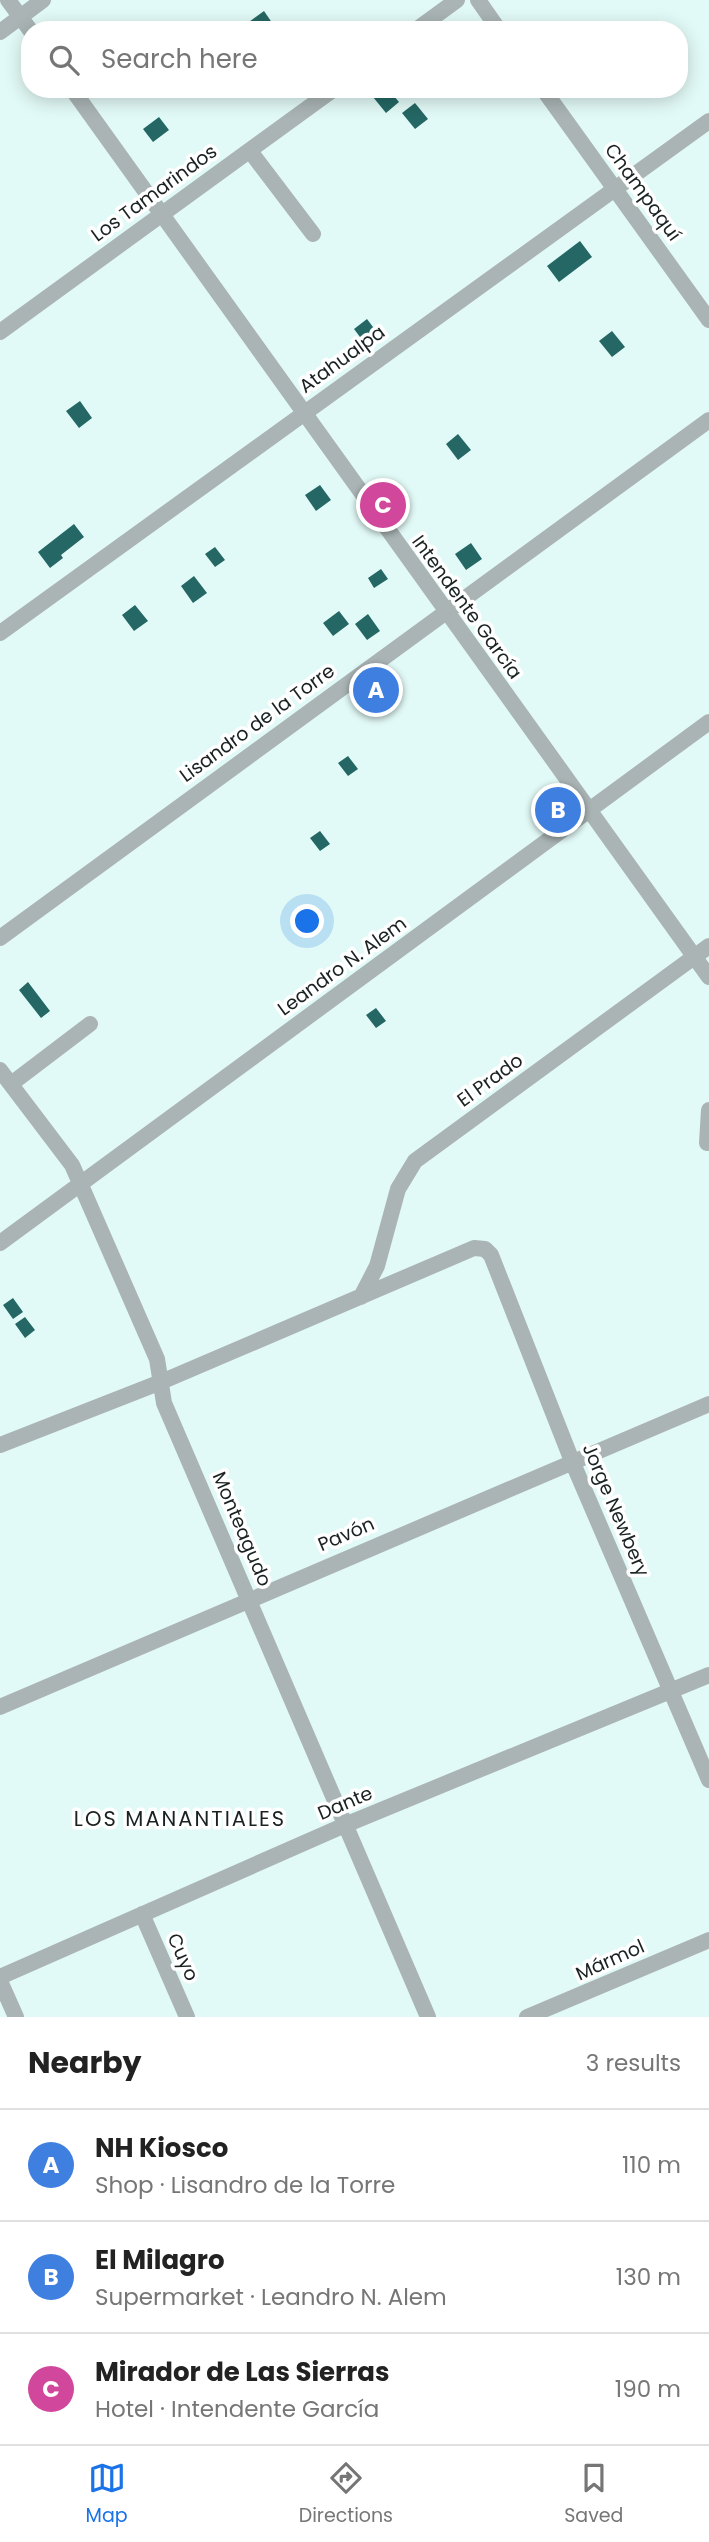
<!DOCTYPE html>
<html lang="en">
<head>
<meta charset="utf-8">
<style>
	:root { --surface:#fff; --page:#f6f6f6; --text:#222; --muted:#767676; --line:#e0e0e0; --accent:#1a73e8 }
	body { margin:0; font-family:Poppins,sans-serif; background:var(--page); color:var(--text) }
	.you { position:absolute; left:308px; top:922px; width:24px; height:24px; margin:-18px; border:5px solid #fff; border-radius:50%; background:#1a73e8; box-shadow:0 0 0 10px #1a73e833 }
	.badge { display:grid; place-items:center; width:46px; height:46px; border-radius:50%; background:var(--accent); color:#fff; font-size:23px; font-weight:700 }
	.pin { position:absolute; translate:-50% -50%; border:4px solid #fff; box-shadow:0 2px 7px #0006 }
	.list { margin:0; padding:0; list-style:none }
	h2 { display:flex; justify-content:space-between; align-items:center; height:91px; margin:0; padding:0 28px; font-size:30px }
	h2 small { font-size:23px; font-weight:400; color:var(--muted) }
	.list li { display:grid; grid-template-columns:46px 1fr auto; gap:21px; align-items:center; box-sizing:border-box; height:112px; padding:0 28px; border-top:2px solid var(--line) }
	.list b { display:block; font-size:26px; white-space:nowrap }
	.list p { margin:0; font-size:23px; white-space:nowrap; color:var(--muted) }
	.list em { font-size:23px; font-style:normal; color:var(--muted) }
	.icon { flex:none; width:38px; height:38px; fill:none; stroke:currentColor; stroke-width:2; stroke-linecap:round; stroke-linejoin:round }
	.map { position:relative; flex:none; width:709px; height:2017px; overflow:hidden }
	.search { position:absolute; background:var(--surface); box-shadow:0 4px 18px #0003; left:21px; right:21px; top:21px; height:77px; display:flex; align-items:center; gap:18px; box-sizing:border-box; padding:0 24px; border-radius:28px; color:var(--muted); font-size:26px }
	.sheet { height:427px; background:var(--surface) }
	nav { display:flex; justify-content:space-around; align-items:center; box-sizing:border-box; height:98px; border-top:2px solid var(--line); background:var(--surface); font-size:19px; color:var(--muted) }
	nav a { display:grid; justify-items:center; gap:4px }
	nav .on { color:var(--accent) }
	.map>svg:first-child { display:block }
	.building { fill:#246764 }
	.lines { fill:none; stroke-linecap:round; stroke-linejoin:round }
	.minor { stroke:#aab4b4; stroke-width:16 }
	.labels { text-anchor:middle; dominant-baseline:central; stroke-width:7; stroke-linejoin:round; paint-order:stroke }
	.street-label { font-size:19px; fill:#192221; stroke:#fff }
	.neighbourhood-label { font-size:21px; letter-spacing:2px; fill:#192221; stroke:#fff }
</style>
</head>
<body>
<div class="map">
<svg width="709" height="2017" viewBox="0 0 709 2017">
	<rect width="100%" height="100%" fill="#e2faf7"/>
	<path class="building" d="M264,11L277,30H238Z
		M383,89H388L399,102L386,113L373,97Z
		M415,103L428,119L415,129L402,113Z
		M159,117L169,130L153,142L143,129Z
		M580,241L592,257L559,282L547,266Z
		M367,319L379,335L366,345L354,329Z
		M612,331L625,347L612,357L599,341Z
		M80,401L92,418L79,428L66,411Z
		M458,434L471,450L458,460L446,444Z
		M320,485L331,500L316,511L305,495Z
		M74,524L84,537L61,555L63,558L50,568L38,552Z
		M471,543L482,559L466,570L455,554Z
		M215,547L225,560L215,567L205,554Z
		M381,569L388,579L374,588L368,578Z
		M194,576L207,593L193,603L181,586Z
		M135,605L148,621L134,631L122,615Z
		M339,611L349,624L333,636L323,623Z
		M368,614L380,631L367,640L355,624Z
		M348,756L358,769L348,776L338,763Z
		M320,831L330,844L320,851L310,838Z
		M28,982L50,1011L41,1018L19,990Z
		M376,1008L386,1021L376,1028L366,1015Z
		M13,1298L23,1312L13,1319L3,1305Z
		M25,1317L35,1330L25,1338L15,1324Z"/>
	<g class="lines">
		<path class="minor" d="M8,0L30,30
			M478,0L499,30
			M416,30L457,0
			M0,32L43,0
			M72,89L709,977
			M543,89L709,320
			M250,151L313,234
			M0,332L334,89
			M0,633L709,121
			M0,938L709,420
			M0,1070L72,1165L80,1183L157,1359L164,1403L428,2017
			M11,1084L90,1024
			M707,1143L709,1110
			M0,1243L709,722
			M361,1297L377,1266L398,1189L415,1161L709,946
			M0,1445L161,1382L474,1248L485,1249L491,1255L572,1461L709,1780
			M0,1707L709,1404
			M142,1914L187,2017
			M0,1977L345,1825L709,1675
			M0,1981L16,2017
			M527,2017L709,1940"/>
	</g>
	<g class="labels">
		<g class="street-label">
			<text transform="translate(643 192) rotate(54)">Champaquí</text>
			<text transform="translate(154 193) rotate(-36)">Los Tamarindos</text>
			<text transform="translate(342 359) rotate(-36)">Atahualpa</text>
			<text transform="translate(467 607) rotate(54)">Intendente García</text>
			<text transform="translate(257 723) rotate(-36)">Lisandro de la Torre</text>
			<text transform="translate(342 966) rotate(-36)">Leandro N. Alem</text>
			<text transform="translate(490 1080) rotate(-36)">El Prado</text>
			<text transform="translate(616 1510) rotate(67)">Jorge Newbery</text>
			<text transform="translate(242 1529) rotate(67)">Monteagudo</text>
			<text transform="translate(346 1534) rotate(-23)">Pavón</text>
			<text transform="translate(345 1803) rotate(-23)">Dante</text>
			<text transform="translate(183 1957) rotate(66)">Cuyo</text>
			<text transform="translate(610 1960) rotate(-24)">Mármol</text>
		</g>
		<g class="neighbourhood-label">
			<text x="180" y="1818">LOS MANANTIALES</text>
		</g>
	</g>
</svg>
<div class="you"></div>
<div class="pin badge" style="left:376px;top:690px;background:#3f7fe0">A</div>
<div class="pin badge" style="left:558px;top:810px;background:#3f7fe0">B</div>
<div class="pin badge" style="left:383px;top:505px;background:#d1479c">C</div>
<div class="search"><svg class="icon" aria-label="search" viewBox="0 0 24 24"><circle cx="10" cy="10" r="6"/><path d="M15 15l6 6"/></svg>Search here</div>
</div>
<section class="sheet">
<h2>Nearby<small>3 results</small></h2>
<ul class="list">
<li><span class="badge" style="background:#3f7fe0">A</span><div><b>NH Kiosco</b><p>Shop · Lisandro de la Torre</p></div><em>110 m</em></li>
<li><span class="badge" style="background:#3f7fe0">B</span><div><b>El Milagro</b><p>Supermarket · Leandro N. Alem</p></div><em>130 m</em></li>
<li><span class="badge" style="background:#d1479c">C</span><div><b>Mirador de Las Sierras</b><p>Hotel · Intendente García</p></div><em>190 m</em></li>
</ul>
</section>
<nav>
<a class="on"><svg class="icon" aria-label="map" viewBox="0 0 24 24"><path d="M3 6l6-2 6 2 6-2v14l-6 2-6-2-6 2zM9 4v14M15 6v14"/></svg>Map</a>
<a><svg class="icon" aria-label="directions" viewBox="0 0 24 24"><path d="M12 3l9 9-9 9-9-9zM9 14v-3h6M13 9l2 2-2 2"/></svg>Directions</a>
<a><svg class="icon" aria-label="saved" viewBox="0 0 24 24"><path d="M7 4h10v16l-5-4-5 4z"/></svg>Saved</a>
</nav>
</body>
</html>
